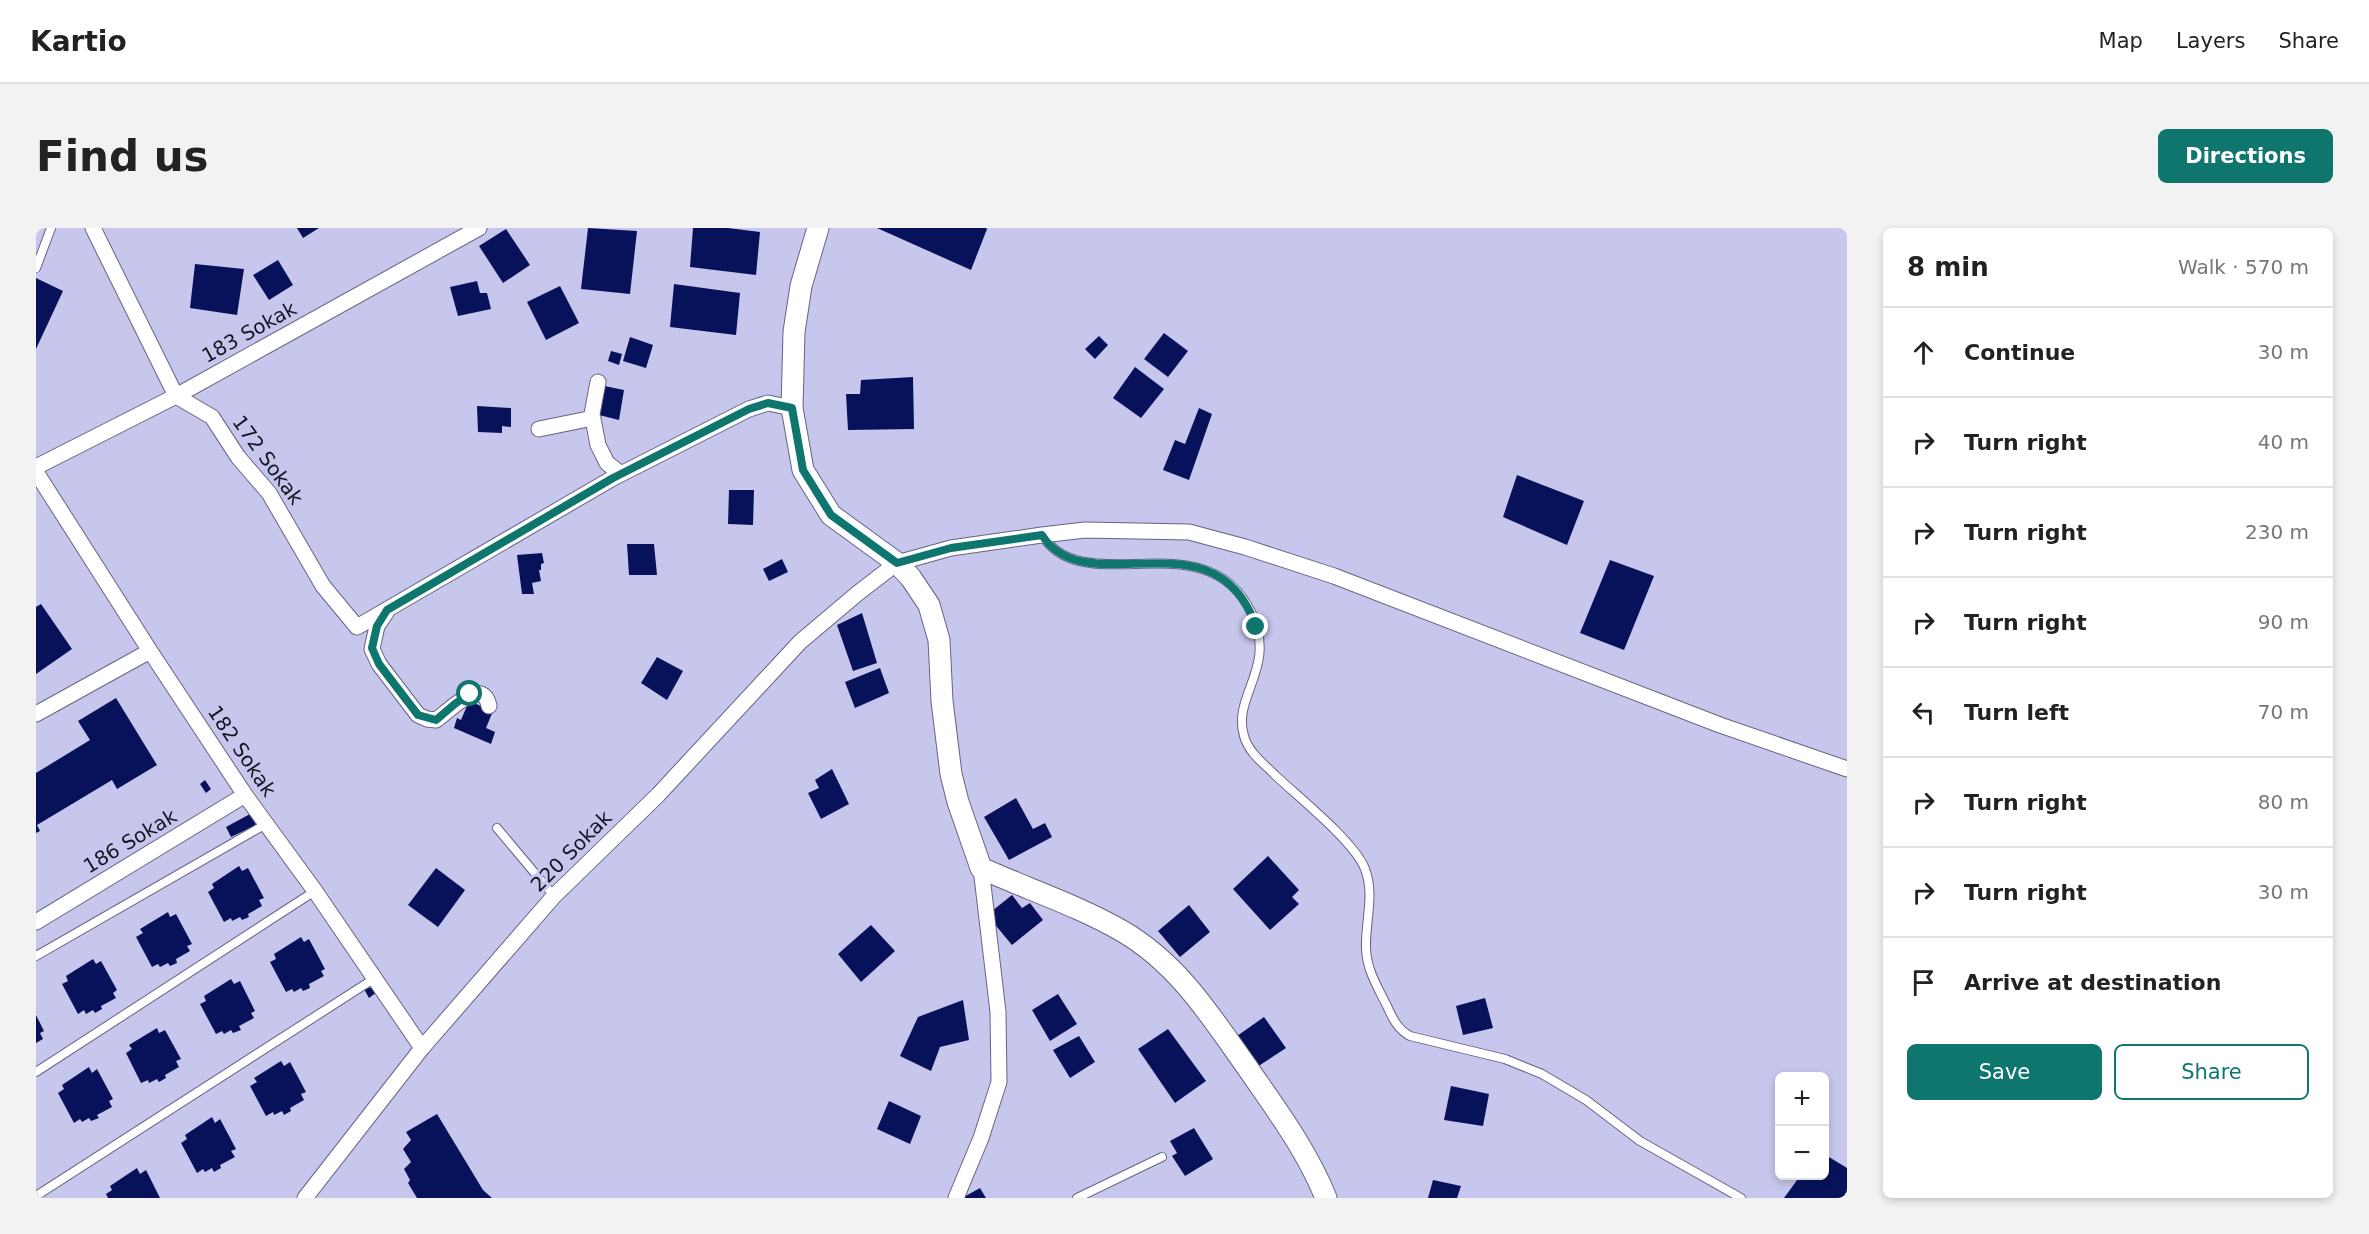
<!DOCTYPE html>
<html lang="en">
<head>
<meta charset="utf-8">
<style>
	:root { --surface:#fff; --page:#f2f2f2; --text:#222; --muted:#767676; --line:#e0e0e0; --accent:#0f766e }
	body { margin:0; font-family:"DejaVu Sans",sans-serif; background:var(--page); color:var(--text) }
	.controls { position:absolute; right:18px; bottom:18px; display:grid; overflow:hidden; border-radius:9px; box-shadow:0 3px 9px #0003 }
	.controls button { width:54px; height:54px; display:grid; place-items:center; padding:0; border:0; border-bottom:2px solid var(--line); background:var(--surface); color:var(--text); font:30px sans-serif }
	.stop { position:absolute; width:18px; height:18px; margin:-14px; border:4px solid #0f766e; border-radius:50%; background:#fff }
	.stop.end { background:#0f766e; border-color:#fff; box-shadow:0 2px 6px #0008 }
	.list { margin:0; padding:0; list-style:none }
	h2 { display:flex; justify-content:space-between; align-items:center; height:78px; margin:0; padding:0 24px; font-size:26px }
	h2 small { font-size:20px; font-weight:400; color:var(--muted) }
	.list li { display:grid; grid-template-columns:39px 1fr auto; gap:18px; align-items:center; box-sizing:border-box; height:90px; padding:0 24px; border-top:2px solid var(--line) }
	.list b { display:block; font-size:22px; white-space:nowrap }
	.list em { font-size:20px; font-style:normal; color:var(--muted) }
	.actions { display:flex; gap:12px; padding:18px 24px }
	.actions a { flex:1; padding:14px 0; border:2px solid var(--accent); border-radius:9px; text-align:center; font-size:21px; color:var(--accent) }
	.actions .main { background:var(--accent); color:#fff }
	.icon { flex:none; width:33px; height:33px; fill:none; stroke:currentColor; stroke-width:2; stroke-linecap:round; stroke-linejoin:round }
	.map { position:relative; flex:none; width:1811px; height:970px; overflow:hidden; border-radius:9px }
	header { display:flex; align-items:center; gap:36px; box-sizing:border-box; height:84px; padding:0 30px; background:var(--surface); border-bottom:2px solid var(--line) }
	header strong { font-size:28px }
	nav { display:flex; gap:33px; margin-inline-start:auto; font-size:21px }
	.intro { display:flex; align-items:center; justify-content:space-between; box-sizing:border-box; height:144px; padding:0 36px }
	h1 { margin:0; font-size:42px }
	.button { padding:15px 27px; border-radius:9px; background:var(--accent); color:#fff; font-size:21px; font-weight:700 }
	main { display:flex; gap:36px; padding:0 36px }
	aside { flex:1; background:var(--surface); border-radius:9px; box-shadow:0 3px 9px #0003 }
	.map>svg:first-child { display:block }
	.building { fill:#07125b }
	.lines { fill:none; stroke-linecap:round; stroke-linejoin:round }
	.lane-casing { stroke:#656485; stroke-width:10 }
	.street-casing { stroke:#656485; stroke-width:17 }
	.secondary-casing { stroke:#656485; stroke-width:23 }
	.lane { stroke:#fff; stroke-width:8 }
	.street { stroke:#fff; stroke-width:15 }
	.secondary { stroke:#fff; stroke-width:21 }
	.route { stroke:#0f766e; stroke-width:8 }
	.labels { text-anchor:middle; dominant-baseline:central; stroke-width:6; stroke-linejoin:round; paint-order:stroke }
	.street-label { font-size:20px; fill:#161523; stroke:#c7c6ec }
</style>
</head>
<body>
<header>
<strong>Kartio</strong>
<nav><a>Map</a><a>Layers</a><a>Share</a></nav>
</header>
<div class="intro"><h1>Find us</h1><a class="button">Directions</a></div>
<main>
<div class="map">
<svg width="1811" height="970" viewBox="0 0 1811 970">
	<rect width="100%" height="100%" fill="#c7c6ec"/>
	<path class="building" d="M261,0H283L267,10Z
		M552,0L601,3L594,66L545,61Z
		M657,0H692L724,4L720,47L654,39Z
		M841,0H950L951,1L935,42Z
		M470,1L494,37L467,55L443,18Z
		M242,32L257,57L233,72L217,47Z
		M159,36L208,41L201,87L154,80Z
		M0,50L27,63L0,121Z
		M441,53L444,65H451L455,81L422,88L414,59Z
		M638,56L704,65L700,107L634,99Z
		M524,58L543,95L510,112L491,74Z
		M1128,105L1152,123L1132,149L1108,131Z
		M1063,108L1072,117L1059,131L1049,121Z
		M594,109L617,117L610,140L587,133Z
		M575,123L586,126L583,137L572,133Z
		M1099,139L1128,161L1105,190L1077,170Z
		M877,149L878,201L812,202L810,166H824L825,152Z
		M564,157L588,162L583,192L559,186Z
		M441,178L475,180V199L466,198V205L442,204Z
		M1163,180L1176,186L1153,252L1127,242L1139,212L1149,216Z
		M1481,247L1548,273L1531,317L1467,289Z
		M693,262H718L717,297L692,296Z
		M591,316H618L621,347H593Z
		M506,325L508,335L505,336V342H503L505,353L496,355L498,366H486L481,327Z
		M746,331L752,344L733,353L727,341Z
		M1574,332L1618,348L1588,422L1544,405Z
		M5,376L36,421L0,446V379Z
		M826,385L841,435L817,443L801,397Z
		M621,429L647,443L631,472L605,455Z
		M844,440L853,465L819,480L809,454Z
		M80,470L121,537L81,561L76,552L1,597L4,603L0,605V545L54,512L42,493Z
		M433,473L457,483L450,500L459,504L455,516L418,500L421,490L425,492Z
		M796,541L813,576L785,591L772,565L783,560L779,552Z
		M169,552L175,561L170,565L164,556Z
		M980,570L997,601L1009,595L1016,609L973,632L948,589Z
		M214,586L220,597L195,609L190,599Z
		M1232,628L1263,662L1256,669L1263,676L1234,702L1197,661Z
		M203,638L206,643L212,640L228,670L223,672L226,678L212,686L213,689L206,692L204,689L196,693L195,690L188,694L172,664L178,660L176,656Z
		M400,640L429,662L402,699L372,677Z
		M976,667L986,680L994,675L1007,692L976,717L951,687Z
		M1153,677L1174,704L1144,729L1122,703Z
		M132,684L134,689L140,686L156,716L151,718L154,723L140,731L141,735L134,738L132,735L124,739L122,736L116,739L100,709L107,705L104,701Z
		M835,697L859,723L825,754L802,726Z
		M265,709L268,714L273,711L289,741L285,743L288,748L273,756L274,760L267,763L265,760L258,764L256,761L250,764L234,734L240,731L238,726Z
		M57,731L60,736L65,733L81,762L77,765L80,770L65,778L66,781L59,785L57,782L50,786L48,782L42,786L26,756L32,753L30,748Z
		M195,751L198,756L204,753L219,783L215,785L218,790L203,798L205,802L197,805L195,802L188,806L186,803L180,806L164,776L170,773L168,768Z
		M338,759L341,764L333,770L328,761Z
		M1022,766L1041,796L1014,813L996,782Z
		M1449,770L1457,800L1427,807L1420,778Z
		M927,772L933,812L904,819L895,843L864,828L882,789Z
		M0,787L8,803L4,805L7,811L0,815Z
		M1228,789L1250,820L1221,839L1201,808Z
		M121,800L123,805L129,802L145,831L140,833L143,839L129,847L130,850L123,854L121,851L113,855L112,852L105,855L90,825L96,821L93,817Z
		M1132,801L1170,853L1139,875L1102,821Z
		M1043,808L1059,834L1034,850L1017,822Z
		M245,833L248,838L254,834L270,864L265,866L268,872L254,880L255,883L248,887L246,883L238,887L237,884L230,888L214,858L221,854L218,850Z
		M53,839L56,845L61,841L77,871L73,873L76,879L61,887L63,890L55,893L53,890L46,894L44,891L38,895L22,865L28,861L26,857Z
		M1415,858L1453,866L1447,898L1408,892Z
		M853,873L885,888L874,916L841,901Z
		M401,886L447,962L456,970H381L372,955L374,952L368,941L375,934L367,921L375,912L370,904Z
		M176,889L179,895L184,891L200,921L195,923L199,929L184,937L185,940L178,944L176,940L169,944L167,941L161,945L145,915L151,911L149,907Z
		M1158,900L1177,931L1149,948L1136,928L1141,925L1134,913Z
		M1788,926L1811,940V970H1748L1764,948H1788Z
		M101,940L104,946L110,942L124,970H72L70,966L76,962L74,958Z
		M1397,952L1425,958L1421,970H1392Z
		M944,960L950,970H926Z"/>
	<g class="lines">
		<defs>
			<path id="lane" d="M0,40L15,0
				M1006,307C1048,375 1171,289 1216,386C1241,441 1196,467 1208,508C1213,525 1227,535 1239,547C1261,568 1319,614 1329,641C1339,666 1329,694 1330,721C1331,742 1341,758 1350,776C1356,789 1361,801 1374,808L1469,831L1506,846L1550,872L1604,913L1705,970
				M461,600L518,668
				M0,728L230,596
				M0,844L279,663
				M0,968L339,750
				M1041,970L1126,929"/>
			<path id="street" d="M57,0L140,168L176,189L202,229L233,265L287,358L321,399L577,250L713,181L732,175L756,180
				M562,154L556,186L562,217L571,235L585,246
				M503,201L557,190
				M0,239L140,168L443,0
				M0,244L114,423L209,567L279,663L386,820
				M350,385L341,398L336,421L343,436L382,487L391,491L400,492C411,485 447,446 453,478
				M0,486L114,423
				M0,694L209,567
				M269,970L386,820L518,668L622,567L764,414L822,365L861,335L915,320L1006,307L1049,302L1153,304L1209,319L1298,348L1684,497L1811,541
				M920,970L945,910L963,854L962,784L945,640"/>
			<path id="secondary" d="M782,0L765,58L758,104L756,180L767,242L795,287L861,335L875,350L893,377L903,412L906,473L915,546L922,574L945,640C991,661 1041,677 1086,703C1143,736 1176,790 1213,842C1242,884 1271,923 1290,970"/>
		</defs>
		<use href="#lane" class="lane-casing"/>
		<use href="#street" class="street-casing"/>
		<use href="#secondary" class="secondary-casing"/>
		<use href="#lane" class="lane"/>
		<use href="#street" class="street"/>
		<use href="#secondary" class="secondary"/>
	</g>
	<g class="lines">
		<path class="route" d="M434,466L420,475L400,492L382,487L343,436L336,420L341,398L351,382L577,250L713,181L732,175L756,180L767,242L795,287L861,335L915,320L1006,307C1050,378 1181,281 1220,399"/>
	</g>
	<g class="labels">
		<g class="street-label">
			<text transform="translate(213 104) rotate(-29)">183 Sokak</text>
			<text transform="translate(232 232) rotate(54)">172 Sokak</text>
			<text transform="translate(206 523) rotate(56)">182 Sokak</text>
			<text transform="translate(94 613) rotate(-31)">186 Sokak</text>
			<text transform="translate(535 623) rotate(-45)">220 Sokak</text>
		</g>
	</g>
</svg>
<div class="controls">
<button>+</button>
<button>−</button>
</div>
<div class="stop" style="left:434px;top:466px"></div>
<div class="stop end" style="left:1220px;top:399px"></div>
</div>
<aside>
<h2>8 min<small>Walk · 570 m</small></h2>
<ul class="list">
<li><svg class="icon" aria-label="ahead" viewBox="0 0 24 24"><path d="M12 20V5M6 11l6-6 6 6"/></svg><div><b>Continue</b></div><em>30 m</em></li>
<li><svg class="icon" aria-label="right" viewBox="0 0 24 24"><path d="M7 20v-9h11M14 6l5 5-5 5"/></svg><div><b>Turn right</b></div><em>40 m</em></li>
<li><svg class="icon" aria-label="right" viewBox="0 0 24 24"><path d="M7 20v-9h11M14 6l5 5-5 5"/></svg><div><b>Turn right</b></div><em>230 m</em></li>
<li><svg class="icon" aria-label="right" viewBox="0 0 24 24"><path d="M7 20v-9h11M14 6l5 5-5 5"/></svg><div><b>Turn right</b></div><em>90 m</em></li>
<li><svg class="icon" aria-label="left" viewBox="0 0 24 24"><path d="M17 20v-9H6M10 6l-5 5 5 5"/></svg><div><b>Turn left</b></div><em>70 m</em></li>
<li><svg class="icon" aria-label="right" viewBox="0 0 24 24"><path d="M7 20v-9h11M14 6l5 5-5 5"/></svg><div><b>Turn right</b></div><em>80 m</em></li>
<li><svg class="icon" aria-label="right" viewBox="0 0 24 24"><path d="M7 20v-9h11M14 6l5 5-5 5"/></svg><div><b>Turn right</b></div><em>30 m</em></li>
<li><svg class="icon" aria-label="arrive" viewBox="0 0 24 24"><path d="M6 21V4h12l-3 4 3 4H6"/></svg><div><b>Arrive at destination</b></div></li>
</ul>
<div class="actions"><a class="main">Save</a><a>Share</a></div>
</aside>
</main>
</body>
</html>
